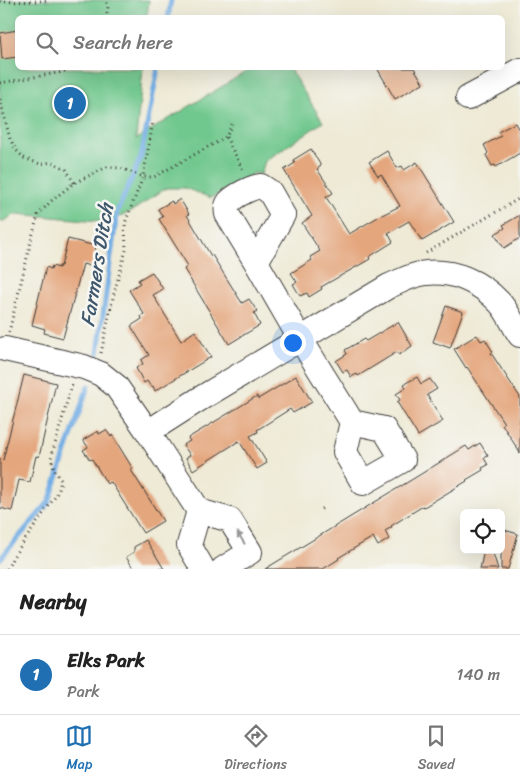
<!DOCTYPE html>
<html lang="en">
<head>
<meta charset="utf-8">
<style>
	:root { --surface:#fff; --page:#f2f2f2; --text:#222; --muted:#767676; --line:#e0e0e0; --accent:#1f6fb2 }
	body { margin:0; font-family:Sriracha,sans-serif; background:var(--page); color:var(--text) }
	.controls { position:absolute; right:15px; bottom:15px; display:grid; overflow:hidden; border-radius:8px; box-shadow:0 5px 20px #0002 }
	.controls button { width:45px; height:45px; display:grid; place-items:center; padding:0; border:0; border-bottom:1px solid var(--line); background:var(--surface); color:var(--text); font:25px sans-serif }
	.you { position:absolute; left:292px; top:342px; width:18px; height:18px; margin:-12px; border:4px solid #fff; border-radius:50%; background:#1a73e8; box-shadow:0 0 0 8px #1a73e833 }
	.badge { display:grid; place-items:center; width:32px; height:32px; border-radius:50%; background:var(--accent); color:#fff; font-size:16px; font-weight:700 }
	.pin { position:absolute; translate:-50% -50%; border:2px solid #fff; box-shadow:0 1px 5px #0006 }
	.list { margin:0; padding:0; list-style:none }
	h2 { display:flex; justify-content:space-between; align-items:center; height:65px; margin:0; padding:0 20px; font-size:21px }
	h2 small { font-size:16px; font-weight:400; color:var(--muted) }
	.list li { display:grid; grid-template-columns:32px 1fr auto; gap:15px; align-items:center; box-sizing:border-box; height:80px; padding:0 20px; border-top:1px solid var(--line) }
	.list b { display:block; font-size:19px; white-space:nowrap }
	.list p { margin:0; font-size:16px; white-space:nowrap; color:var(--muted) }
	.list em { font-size:16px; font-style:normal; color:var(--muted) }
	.icon { flex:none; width:28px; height:28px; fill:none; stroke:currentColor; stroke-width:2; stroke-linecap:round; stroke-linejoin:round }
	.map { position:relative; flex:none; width:520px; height:569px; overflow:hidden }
	.search { position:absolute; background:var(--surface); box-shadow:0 5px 20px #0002; left:15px; right:15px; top:15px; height:55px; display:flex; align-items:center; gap:12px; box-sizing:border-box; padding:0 18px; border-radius:8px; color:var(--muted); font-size:19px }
	.sheet { height:145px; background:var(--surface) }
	nav { display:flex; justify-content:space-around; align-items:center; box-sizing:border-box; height:70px; border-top:1px solid var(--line); background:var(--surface); font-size:14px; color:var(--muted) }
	nav a { display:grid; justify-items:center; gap:2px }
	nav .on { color:var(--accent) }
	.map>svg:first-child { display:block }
	.green { fill:#71c88e; stroke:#467255 }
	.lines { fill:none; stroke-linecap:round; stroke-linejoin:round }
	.stream { stroke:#74afe5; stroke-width:5 }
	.building { fill:#e4a67d }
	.minor-casing { stroke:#3c3b38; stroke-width:26 }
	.path { stroke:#3c3b38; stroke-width:3; stroke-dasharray:1 4; stroke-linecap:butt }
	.minor { stroke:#fff; stroke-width:24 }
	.oneway { fill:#999 }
	.labels { text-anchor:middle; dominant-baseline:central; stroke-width:5; stroke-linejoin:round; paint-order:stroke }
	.water-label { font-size:20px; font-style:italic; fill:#3f576c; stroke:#f6f6f2 }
</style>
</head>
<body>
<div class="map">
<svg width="520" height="569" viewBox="0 0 520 569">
	<rect width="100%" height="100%" fill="#f6f6f2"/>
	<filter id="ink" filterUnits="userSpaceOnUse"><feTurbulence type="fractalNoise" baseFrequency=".02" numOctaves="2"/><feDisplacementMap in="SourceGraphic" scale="10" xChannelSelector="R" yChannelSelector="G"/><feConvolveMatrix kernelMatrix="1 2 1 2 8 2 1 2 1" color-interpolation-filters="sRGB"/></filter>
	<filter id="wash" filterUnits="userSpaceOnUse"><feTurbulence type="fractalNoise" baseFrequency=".0096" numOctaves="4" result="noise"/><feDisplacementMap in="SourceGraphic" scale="20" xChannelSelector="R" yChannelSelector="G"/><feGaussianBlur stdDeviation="1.12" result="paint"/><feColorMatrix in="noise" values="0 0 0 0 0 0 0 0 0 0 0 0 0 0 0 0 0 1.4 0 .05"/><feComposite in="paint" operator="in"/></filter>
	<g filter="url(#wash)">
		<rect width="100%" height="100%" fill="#eeead6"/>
		<path class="green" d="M0,0H149L147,17L18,18V68H143L136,139L252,68H289L323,122L265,161L261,174L254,173L211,198L185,188H166L135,209L111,222L16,214L0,223Z"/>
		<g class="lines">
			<path class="stream" d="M168,18L171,0
				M98,353L117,212L141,157L158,68
				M0,559L49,502L88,386"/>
		</g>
		<g id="blocks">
			<path class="building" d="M18,30V57L2,59L0,33Z
				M377,68H414L423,83L395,99Z
				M515,123L520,132V153L496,167L495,165L492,166L486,155L488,153L484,145L501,136L498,132Z
				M311,149L321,166L317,169L333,193L326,197L349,234L378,217L400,206L381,174L378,176L369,162L387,151L397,168L402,166L404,170L417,162L454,222L422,241L409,221L388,233L393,242L369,257L370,259L321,287L322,289L309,297L307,293L300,296L293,284L297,282L291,273L312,260L310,257L320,251L302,223L312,216L284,170L295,163L293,160Z
				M180,199L189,214L187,215L211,256L212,255L242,303L249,299L257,311L254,313L260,325L229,344L184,269L188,266L159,219L163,217L158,209L172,201L173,204Z
				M520,215V238L504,248L495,234L505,228L503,225Z
				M68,239L96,246L91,266L83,264L63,338L44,333L45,329L32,325L46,267L51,269L52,266L59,268V266H61Z
				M152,272L163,289L153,295L181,341L195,331L211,357L155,391L153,386L151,387L147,381L144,383L136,368L143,364L141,360L149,355L131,326L142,319L141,316L144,314L129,290L140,283L138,280Z
				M446,306L463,312L450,348L433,342Z
				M398,322L412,346L399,355L397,352L358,376L357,374L351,377L347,370L343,372L336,361L347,354L345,350L364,339L366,341Z
				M477,335L481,341L485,339L493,352L491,353L520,397V453L502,424L504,423L467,367L466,368L454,349Z
				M24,375L56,383L39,457L36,456L30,482L19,480L12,511L0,508V459L3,460Z
				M296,376L312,402L293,413L290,409L257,430L258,432L250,436L267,463L257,469L239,441L193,470L186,458L190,455L183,445L190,441L188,438L257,396L258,399Z
				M417,377L421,384L430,379L437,389L427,395L443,421L418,436L397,402L400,400L396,394L406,388L404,384Z
				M106,430L111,437L112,435L117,443L133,469L131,470L163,521L143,533L111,482L107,484L92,459L90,460L83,450L88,447L83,440L98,431L99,434Z
				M480,443L488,456L484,458L488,465L482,468L483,470L466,480L467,481L424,507L423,506L391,526L392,527L385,531L389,539L378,546L373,537L338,558L339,559L323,569H265L421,474L466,446L469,450Z
				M501,529L518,534L508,569H501Z
				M146,540L158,559L164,569H134L126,557L134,552V547Z
				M484,550H492L498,569H480Z"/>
		</g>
	</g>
	<g filter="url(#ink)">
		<use href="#blocks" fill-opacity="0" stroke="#3c3b38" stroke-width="1"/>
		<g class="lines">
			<defs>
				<path id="minor" d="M468,98L520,70
					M256,262L227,214C226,209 226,206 229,202C236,195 252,187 261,186L270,192L283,215L256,262L301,340L352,422
					M5,349L84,367L101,374L116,386L148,432L199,511
					M352,422L384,429L403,460L363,483L345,452Z
					M148,432L198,400L389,286C401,281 413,274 426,273C454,270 480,282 499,302C508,311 513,325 520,335
					M203,569L189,545L199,511L230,520L250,552L223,569"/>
			</defs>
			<use href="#minor" class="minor-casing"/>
			<path class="path" d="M0,2L43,1L47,0
				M106,18L108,7L106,0
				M0,83L63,72L71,68
				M0,99L10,139L16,150L24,158L40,164L52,162L66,169L74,183
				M226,137L244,172
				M426,253L520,198
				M9,332L32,237L38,215L51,201L74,183L107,167L121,168L143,177H154L226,137L233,122
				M101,353L114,293L126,250L125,223L143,177L153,122
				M321,509L323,508
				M7,569L13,557L55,497L59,489L61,480L54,469L51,458L72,385L74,384"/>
			<use href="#minor" class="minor"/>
		</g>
		<defs><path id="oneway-solid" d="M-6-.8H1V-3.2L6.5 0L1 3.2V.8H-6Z" transform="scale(1.25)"/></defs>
		<use class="oneway" href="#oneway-solid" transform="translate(241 538) rotate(-122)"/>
	</g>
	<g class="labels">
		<g class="water-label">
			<text transform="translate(97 265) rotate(-81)">Farmers Ditch</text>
		</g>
	</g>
</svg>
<div class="controls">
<button><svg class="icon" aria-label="locate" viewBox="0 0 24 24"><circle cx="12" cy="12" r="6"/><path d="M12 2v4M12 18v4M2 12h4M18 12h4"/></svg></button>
</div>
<div class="you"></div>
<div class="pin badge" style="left:70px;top:103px">1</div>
<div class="search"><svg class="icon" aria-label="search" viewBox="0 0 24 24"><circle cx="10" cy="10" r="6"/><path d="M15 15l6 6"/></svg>Search here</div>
</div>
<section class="sheet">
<h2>Nearby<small></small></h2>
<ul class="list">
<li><span class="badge">1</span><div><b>Elks Park</b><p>Park</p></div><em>140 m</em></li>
</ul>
</section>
<nav>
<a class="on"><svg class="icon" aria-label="map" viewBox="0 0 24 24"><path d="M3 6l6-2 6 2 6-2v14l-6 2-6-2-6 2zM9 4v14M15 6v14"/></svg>Map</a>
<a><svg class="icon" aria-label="directions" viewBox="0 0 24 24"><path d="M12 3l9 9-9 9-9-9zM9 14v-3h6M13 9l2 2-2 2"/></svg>Directions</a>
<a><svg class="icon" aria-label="saved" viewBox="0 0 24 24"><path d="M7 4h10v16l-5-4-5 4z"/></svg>Saved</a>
</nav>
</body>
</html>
